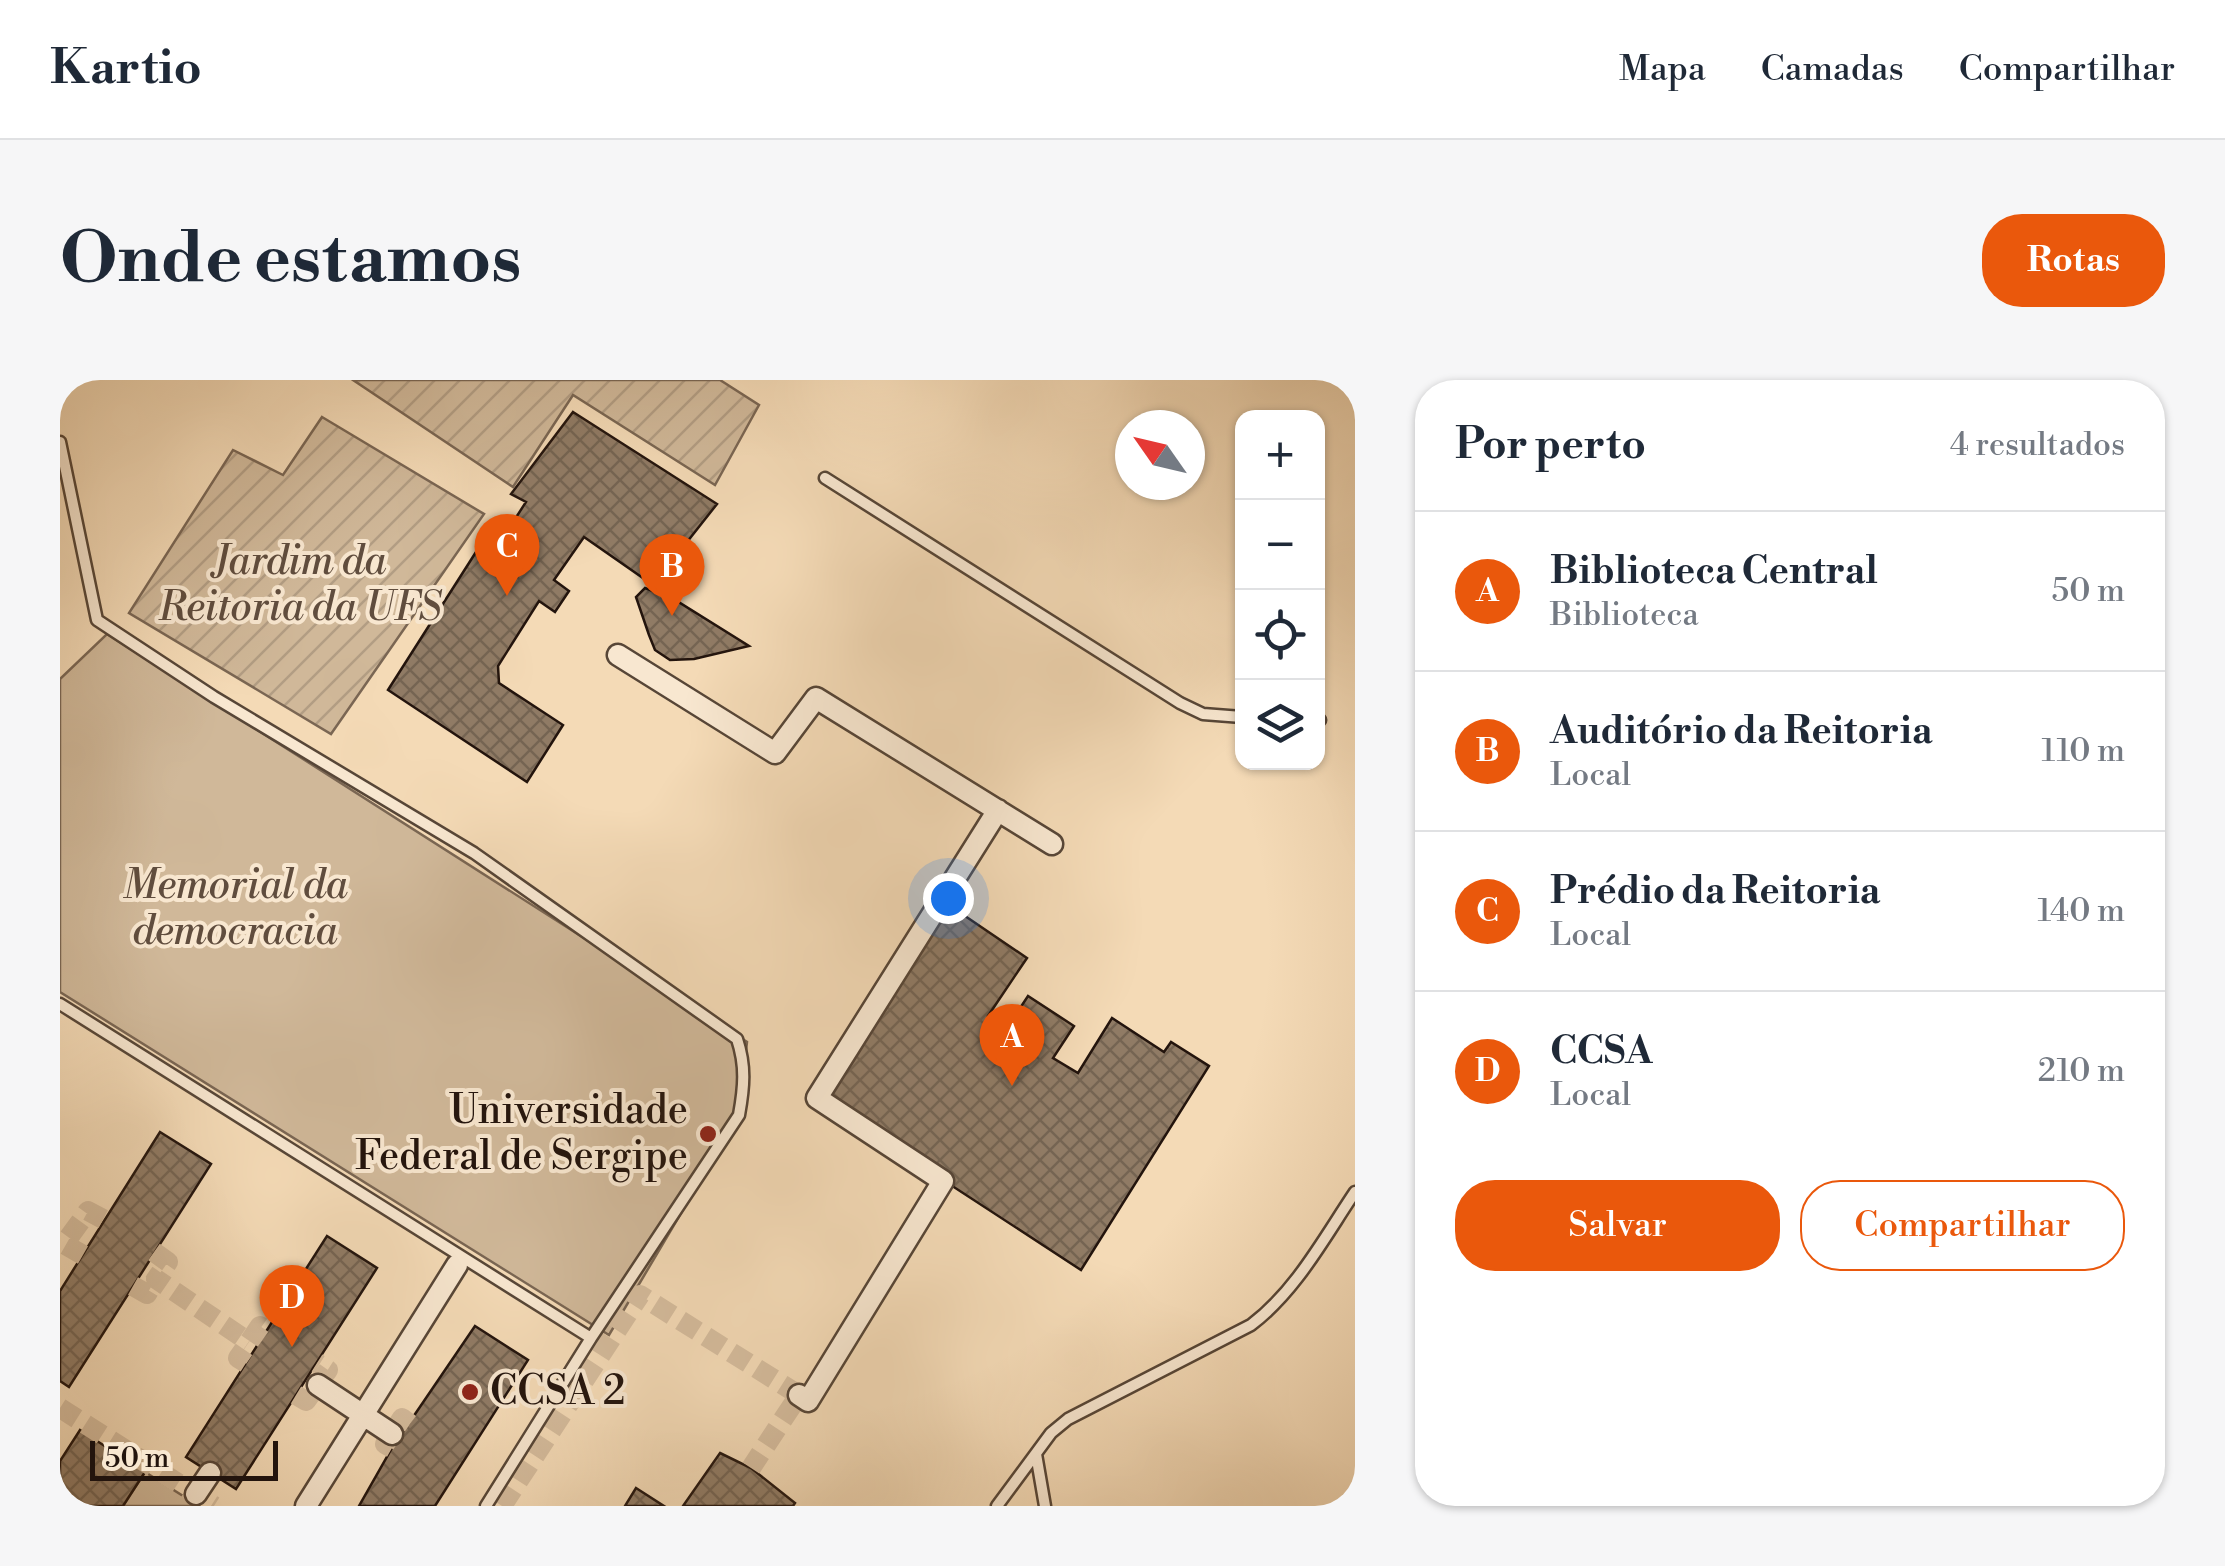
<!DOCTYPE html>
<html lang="pt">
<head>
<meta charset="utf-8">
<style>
	:root { --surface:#fff; --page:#f6f6f7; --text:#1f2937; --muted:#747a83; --line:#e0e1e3; --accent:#ea580c }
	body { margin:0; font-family:"Libre Bodoni",serif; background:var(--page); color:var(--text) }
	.controls { position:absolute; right:30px; top:30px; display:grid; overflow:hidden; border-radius:20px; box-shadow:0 2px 8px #0004 }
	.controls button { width:90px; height:90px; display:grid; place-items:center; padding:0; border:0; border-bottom:2px solid var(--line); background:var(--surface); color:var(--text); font:50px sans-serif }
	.compass { position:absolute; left:1055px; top:30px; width:90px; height:90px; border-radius:50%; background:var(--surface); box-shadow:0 2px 8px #0004; rotate:304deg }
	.scale { position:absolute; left:30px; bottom:25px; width:188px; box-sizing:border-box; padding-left:10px; border:5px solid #23140d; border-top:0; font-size:28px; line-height:35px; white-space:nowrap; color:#23140d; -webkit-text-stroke:8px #f8e7d0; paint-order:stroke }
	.you { position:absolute; left:888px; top:518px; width:35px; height:35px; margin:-25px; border:8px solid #fff; border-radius:50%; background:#1a73e8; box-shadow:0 0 0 15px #1a73e833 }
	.badge { display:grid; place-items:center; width:65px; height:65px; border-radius:50%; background:var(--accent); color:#fff; font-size:32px; font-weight:700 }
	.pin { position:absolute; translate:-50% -82px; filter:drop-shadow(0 2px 5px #0008) }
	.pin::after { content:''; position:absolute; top:52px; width:35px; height:30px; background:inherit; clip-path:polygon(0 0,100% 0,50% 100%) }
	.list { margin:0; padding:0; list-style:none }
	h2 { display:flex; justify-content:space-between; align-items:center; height:130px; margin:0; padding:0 40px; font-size:42px }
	h2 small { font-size:32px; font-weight:400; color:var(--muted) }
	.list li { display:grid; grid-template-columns:65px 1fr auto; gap:30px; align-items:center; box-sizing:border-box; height:160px; padding:0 40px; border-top:2px solid var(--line) }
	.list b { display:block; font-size:38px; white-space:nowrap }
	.list p { margin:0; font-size:32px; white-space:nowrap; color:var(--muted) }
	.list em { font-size:32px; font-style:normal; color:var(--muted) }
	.actions { display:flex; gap:20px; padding:30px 40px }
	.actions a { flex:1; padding:22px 0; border:2px solid var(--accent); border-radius:40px; text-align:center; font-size:35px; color:var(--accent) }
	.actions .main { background:var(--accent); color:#fff }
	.icon { flex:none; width:55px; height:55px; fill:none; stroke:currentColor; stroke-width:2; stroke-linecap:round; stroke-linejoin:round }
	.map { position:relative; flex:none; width:1295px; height:1126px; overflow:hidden; border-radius:40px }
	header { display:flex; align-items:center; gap:60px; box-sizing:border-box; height:140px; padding:0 50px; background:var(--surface); border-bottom:2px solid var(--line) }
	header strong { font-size:48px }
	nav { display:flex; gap:55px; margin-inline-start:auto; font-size:35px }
	.intro { display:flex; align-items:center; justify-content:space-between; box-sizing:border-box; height:240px; padding:0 60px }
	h1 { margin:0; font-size:70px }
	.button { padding:25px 45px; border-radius:40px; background:var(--accent); color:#fff; font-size:35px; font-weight:700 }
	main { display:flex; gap:60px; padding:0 60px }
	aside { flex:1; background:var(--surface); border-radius:40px; box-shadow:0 2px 8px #0004 }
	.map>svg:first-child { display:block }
	.green { fill:#d0b899; stroke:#7a6653; stroke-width:2.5 }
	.garden { fill:url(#garden-furrows); stroke:#7a6653; stroke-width:2.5 }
	.building { fill:url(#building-cross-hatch); stroke:#23140d; stroke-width:2.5 }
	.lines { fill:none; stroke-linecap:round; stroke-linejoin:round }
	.street-tunnel { stroke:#d5bc9d; stroke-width:20; stroke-dasharray:20 10; stroke-linecap:butt }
	.lane-casing { stroke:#574637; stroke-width:15 }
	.street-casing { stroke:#574637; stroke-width:25 }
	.lane { stroke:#f8e7d0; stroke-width:10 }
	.street { stroke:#f8e7d0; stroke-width:20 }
	.poi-dot { fill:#8f2418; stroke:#f8e7d0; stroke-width:4 }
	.labels { text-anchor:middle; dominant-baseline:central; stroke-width:8; stroke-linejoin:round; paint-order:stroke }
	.park-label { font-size:40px; font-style:italic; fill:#604d3e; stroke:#f8e7d0 }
	.poi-label { font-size:40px; fill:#23140d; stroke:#f8e7d0; text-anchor:end }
</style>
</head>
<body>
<header>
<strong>Kartio</strong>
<nav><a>Mapa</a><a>Camadas</a><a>Compartilhar</a></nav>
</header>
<div class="intro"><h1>Onde estamos</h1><a class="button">Rotas</a></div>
<main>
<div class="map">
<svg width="1295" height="1126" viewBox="0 0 1295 1126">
	<defs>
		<pattern id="garden-furrows" width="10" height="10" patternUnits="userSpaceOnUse" patternTransform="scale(2.5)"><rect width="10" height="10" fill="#d0b899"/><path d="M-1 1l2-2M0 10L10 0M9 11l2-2" fill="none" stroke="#b29d83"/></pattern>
		<pattern id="building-cross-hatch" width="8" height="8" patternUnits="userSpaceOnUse" patternTransform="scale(2.5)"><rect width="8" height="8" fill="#907b65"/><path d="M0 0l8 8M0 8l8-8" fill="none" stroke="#756452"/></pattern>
	</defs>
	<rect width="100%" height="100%" fill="#f4dab6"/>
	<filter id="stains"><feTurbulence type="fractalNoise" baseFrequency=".002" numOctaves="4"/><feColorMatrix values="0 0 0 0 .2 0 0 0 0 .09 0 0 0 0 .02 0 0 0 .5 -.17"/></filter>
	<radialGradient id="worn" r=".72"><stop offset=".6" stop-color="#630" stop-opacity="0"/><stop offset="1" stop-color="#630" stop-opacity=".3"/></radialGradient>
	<path class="green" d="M47,254L687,662L679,735L549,955L0,612V299Z
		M85,1092L139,1126H63Z"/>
	<path class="garden" d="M293,0H660L699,25L655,105L513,15L453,107Z
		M262,37L424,134L271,354L69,233L173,70L223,95Z"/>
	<path class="building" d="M513,32L657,124L593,205L524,157L494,200L509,211L495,232L479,221L438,286L439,303L503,345L467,402L328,310L416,172L429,179L466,122L451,114Z
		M585,208L612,218L689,266L634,279L610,280L595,270L589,255L576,217Z
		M883,521L967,578L928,636L947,648L968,616L1014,646L993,678L1018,693L1052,638L1104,672L1111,662L1149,686L1021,890L759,719Z
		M100,752L151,784L9,1007L0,1001V911Z
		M267,856L317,888L176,1109L126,1077Z
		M415,946L468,980L375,1126H299L332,1068Z
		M20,1050L85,1092L63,1126H0V1081Z
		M660,1073L691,1088L735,1123L733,1126H623Z
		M576,1108L604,1126H565Z"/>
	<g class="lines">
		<path class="street-tunnel" d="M94,872L108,882L96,899L189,962
			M23,875L4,864L28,831L45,840
			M73,906L87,914L96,899
			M186,983L178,978L200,946L207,951
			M236,1015L246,1021L268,990L257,983
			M0,1028L154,1126
			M332,1068L325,1064L342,1038L350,1044
			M442,1126L580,915L739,1015L691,1088"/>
		<defs>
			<path id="lane" d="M0,62L37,240L154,317L414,473L677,659C686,686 684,707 679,735L531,958L426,1126
				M765,98L1120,323L1143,334L1182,337
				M1258,340H1260
				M0,624L531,958
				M976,1074L985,1126
				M937,1126L991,1053L1008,1039L1191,945C1236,911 1264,858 1295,812"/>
			<path id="street" d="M558,275L715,373L756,318L992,464
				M258,1005L332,1054
				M739,1015L748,1021L883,801L757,718L938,430
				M136,1114L150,1093
				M246,1126L397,885"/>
		</defs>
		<use href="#lane" class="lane-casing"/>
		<use href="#street" class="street-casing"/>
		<use href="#lane" class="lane"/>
		<use href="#street" class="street"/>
	</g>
	<g class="poi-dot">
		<circle cx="648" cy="754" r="10"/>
		<circle cx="410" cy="1012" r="10"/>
	</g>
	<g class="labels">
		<g class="park-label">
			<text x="240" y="182">Jardim da<tspan x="240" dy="46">Reitoria da UFS</tspan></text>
			<text x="175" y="506">Memorial da<tspan x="175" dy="46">democracia</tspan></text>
		</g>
		<g class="poi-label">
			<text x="628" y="731">Universidade<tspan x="628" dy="46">Federal de Sergipe</tspan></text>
			<text x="430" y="1012" text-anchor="start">CCSA 2</text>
		</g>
	</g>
	<rect width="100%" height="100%" filter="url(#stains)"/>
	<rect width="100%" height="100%" fill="url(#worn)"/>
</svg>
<div class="controls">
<button>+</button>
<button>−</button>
<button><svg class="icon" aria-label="locate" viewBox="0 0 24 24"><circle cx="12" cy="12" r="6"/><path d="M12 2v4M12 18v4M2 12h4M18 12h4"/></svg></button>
<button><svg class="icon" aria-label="layers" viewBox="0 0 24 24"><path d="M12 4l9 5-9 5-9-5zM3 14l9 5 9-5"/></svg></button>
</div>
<svg class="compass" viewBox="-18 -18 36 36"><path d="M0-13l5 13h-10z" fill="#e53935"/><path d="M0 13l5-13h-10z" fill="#747a83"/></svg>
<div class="scale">50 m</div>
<div class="you"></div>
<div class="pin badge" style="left:952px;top:706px">A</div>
<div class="pin badge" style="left:612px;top:236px">B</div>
<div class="pin badge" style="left:447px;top:216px">C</div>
<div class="pin badge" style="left:232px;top:967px">D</div>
</div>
<aside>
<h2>Por perto<small>4 resultados</small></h2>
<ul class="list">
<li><span class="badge">A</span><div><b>Biblioteca Central</b><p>Biblioteca</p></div><em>50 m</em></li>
<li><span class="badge">B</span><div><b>Auditório da Reitoria</b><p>Local</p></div><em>110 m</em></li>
<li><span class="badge">C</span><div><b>Prédio da Reitoria</b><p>Local</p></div><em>140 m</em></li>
<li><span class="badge">D</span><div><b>CCSA</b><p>Local</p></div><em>210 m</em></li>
</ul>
<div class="actions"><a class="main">Salvar</a><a>Compartilhar</a></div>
</aside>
</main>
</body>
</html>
